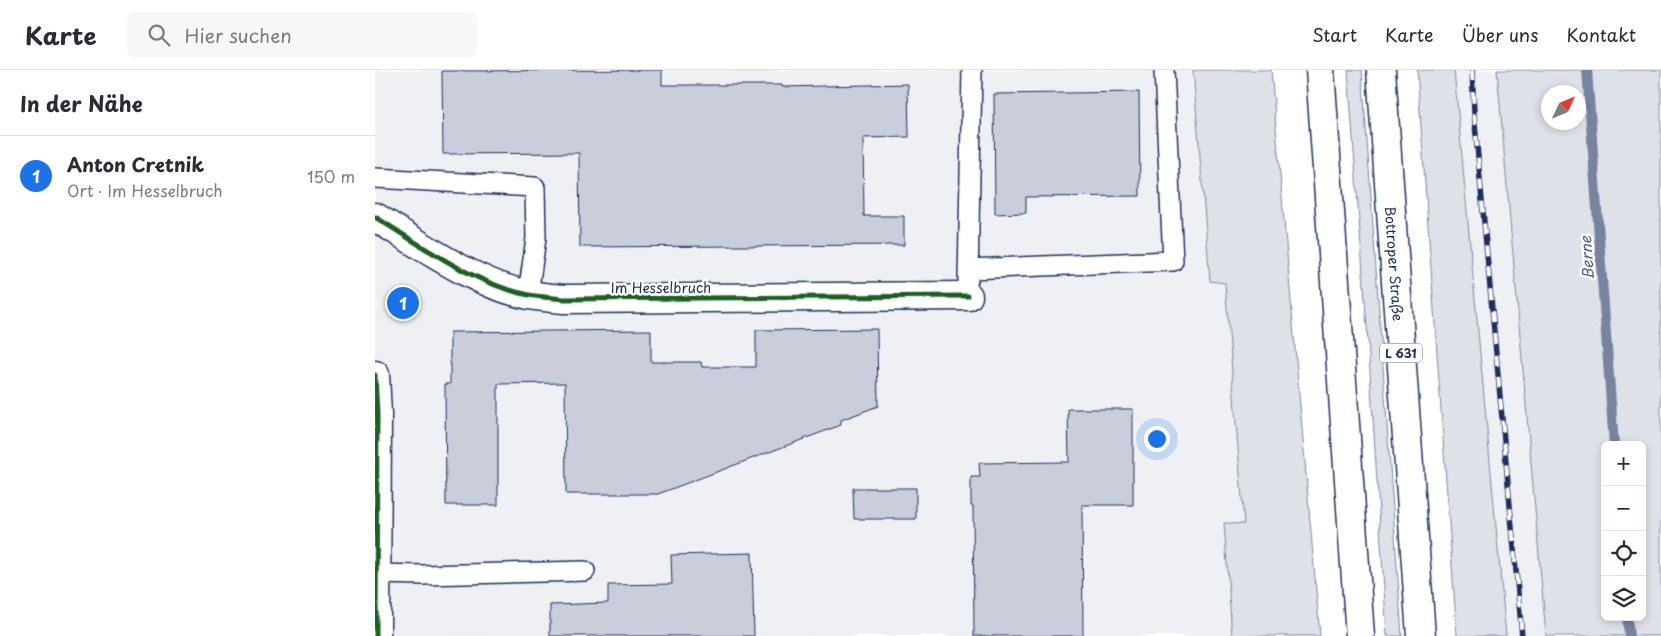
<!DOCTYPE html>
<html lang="de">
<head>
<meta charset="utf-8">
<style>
	:root { --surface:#fff; --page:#f7f7f7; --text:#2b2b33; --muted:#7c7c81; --line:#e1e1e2; --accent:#1a73e8 }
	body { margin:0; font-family:"Playpen Sans",sans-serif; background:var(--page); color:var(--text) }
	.controls { position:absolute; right:15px; bottom:15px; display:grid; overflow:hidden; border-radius:8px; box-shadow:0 2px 8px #0003 }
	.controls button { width:45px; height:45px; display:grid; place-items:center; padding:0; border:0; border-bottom:1px solid var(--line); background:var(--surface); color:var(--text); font:25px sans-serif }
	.compass { position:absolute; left:1166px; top:15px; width:45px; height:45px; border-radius:50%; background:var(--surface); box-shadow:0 2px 8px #0003; rotate:46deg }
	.you { position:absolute; left:781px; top:368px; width:18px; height:18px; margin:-12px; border:4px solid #fff; border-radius:50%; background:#1a73e8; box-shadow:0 0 0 8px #1a73e833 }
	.badge { display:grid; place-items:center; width:32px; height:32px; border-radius:50%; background:var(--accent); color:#fff; font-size:16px; font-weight:700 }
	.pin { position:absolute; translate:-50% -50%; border:2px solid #fff; box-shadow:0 1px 5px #0006 }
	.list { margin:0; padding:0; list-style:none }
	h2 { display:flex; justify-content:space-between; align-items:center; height:65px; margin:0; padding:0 20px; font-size:21px }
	h2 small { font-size:16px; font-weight:400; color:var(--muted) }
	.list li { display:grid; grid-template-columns:32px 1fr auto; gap:15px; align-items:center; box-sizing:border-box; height:80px; padding:0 20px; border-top:1px solid var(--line) }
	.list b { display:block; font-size:19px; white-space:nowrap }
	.list p { margin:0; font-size:16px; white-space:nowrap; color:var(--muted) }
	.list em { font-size:16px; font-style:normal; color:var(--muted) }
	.icon { flex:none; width:28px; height:28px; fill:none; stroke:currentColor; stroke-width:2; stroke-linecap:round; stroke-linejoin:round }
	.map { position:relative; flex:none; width:1286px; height:566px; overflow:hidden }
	header { display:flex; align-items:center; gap:30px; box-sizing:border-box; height:70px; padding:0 25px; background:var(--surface); border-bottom:1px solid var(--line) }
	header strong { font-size:24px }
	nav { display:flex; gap:28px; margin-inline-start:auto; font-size:18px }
	.search { width:350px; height:45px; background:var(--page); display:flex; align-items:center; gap:12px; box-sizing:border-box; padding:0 18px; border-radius:8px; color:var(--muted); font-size:19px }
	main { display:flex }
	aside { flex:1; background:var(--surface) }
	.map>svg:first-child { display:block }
	.built { fill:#eff0f4 }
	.green { fill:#dee1e7; stroke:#7c88a2; fill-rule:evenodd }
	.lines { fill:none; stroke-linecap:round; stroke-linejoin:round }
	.stream { stroke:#77839f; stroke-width:10 }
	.building { fill:#caceda; stroke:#1b2f5e }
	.service-casing { stroke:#1b2f5e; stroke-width:22 }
	.minor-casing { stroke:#1b2f5e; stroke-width:31 }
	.tertiary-casing { stroke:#1b2f5e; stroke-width:31 }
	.primary-casing { stroke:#1b2f5e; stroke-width:31 }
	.service { stroke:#fff; stroke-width:19 }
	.minor { stroke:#fff; stroke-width:28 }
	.tertiary { stroke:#fff; stroke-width:28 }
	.primary { stroke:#fff; stroke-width:28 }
	.rail-casing { stroke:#1b2f5e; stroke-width:5.5 }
	.rail { stroke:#fff; stroke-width:4; stroke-dasharray:11; stroke-linecap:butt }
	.cycleway-casing { stroke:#fff; stroke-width:8 }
	.cycleway { stroke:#1b5e20; stroke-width:5 }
	.labels { text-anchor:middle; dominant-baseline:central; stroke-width:5; stroke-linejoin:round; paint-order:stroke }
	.shield { fill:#fff; stroke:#5f6d8e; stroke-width:1 }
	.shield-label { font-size:12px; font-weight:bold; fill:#1b2f5e }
	.street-label { font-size:14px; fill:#1b2f5e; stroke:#fff }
	.water-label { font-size:15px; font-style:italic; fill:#49597e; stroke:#fff }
</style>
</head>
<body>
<header>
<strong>Karte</strong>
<div class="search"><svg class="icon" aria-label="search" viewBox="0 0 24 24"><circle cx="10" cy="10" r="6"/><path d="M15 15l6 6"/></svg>Hier suchen</div>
<nav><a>Start</a><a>Karte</a><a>Über uns</a><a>Kontakt</a></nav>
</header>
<main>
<aside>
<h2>In der Nähe<small></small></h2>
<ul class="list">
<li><span class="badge">1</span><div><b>Anton Cretnik</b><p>Ort · Im Hesselbruch</p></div><em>150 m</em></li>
</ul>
</aside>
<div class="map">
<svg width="1286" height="566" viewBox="0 0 1286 566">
	<rect width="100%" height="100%" fill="#fff"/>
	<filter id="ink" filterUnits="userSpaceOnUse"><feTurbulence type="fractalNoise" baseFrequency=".02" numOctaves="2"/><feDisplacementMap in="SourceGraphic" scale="10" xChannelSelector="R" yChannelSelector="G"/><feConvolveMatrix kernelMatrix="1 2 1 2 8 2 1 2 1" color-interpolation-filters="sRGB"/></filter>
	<g filter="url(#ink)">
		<path class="built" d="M0,0H818L835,211L850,213L869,455L850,454L857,566H0Z
			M1079,0H1122L1171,566H1131Z"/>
		<path class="green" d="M818,0H896L945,566H857L849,453L869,454L850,213L835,211Z
			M973,0H987L1027,566H1012L993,271Z
			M1042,0H1079L1131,566H1082Z
			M1122,0H1286V566H1171ZM1204,22V52H1174V22ZM1230,375H1267V547H1230Z"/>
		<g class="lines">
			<path class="stream" d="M1212,0L1239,375
				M1252,547L1254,566"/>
		</g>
		<path class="building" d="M287,0V15H407V17L533,14L534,67L488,68L489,146H529V175L205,177L204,83L68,84L67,1Z
			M764,22L765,126L651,127V143L620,144L619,24Z
			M502,259L503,336L466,350V355L283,424H191L190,313L123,314V435H71L70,314H75V262L276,260V292H326L327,297H381V260Z
			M693,339H758V435H707L708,566H599L598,436H596V407H605L604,393L694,392Z
			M478,418H541V449H479Z
			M377,483L379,566H175V535L233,533V515L297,514L296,485Z"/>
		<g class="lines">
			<defs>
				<path id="service" d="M0,108L160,117L161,168L153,225
					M593,199L798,191L789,0
					M593,210L597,0
					M1,504L47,505L210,501"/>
				<path id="minor" d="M0,147C46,175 101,215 154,225C166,227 178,228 189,229L593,226"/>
				<path id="tertiary" d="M0,305L2,344L1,566"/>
				<g id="primary">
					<path d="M945,0L985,566"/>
					<path id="s1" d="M1006,0L1046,566"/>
				</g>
			</defs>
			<use href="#service" class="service-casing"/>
			<use href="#minor" class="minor-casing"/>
			<use href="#tertiary" class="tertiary-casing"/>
			<use href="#primary" class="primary-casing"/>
			<use href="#service" class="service"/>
			<use href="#minor" class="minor"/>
			<use href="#tertiary" class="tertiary"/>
			<use href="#primary" class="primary"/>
			<defs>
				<path id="rail" d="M1097,0L1099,43L1147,566"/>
			</defs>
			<use href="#rail" class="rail-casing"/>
			<use href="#rail" class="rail"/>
			<defs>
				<path id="cycleway" d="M0,147C46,175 101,215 154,225C166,227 178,228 189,229L593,226
					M0,305L2,344L1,566"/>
			</defs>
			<use href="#cycleway" class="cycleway-casing"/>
			<use href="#cycleway" class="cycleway"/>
		</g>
	</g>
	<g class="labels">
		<rect class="shield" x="1005" y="273.5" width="42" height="19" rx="4"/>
		<g class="shield-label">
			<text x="1026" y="283">L 631</text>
		</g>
		<g class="street-label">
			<text stroke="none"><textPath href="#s1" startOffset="194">Bottroper Straße</textPath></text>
			<text x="286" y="217">Im Hesselbruch</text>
		</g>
		<g class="water-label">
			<text transform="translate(1211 188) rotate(-94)">Berne</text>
		</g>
	</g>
</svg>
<div class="controls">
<button>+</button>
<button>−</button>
<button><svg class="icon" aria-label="locate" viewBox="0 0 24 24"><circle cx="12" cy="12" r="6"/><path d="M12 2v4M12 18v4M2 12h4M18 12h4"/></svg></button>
<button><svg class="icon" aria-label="layers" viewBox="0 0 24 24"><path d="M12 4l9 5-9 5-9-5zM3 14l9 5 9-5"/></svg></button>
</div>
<svg class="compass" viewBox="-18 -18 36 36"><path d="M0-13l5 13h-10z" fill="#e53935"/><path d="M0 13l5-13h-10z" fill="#7c7c81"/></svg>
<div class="you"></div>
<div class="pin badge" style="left:28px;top:233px">1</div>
</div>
</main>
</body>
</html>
